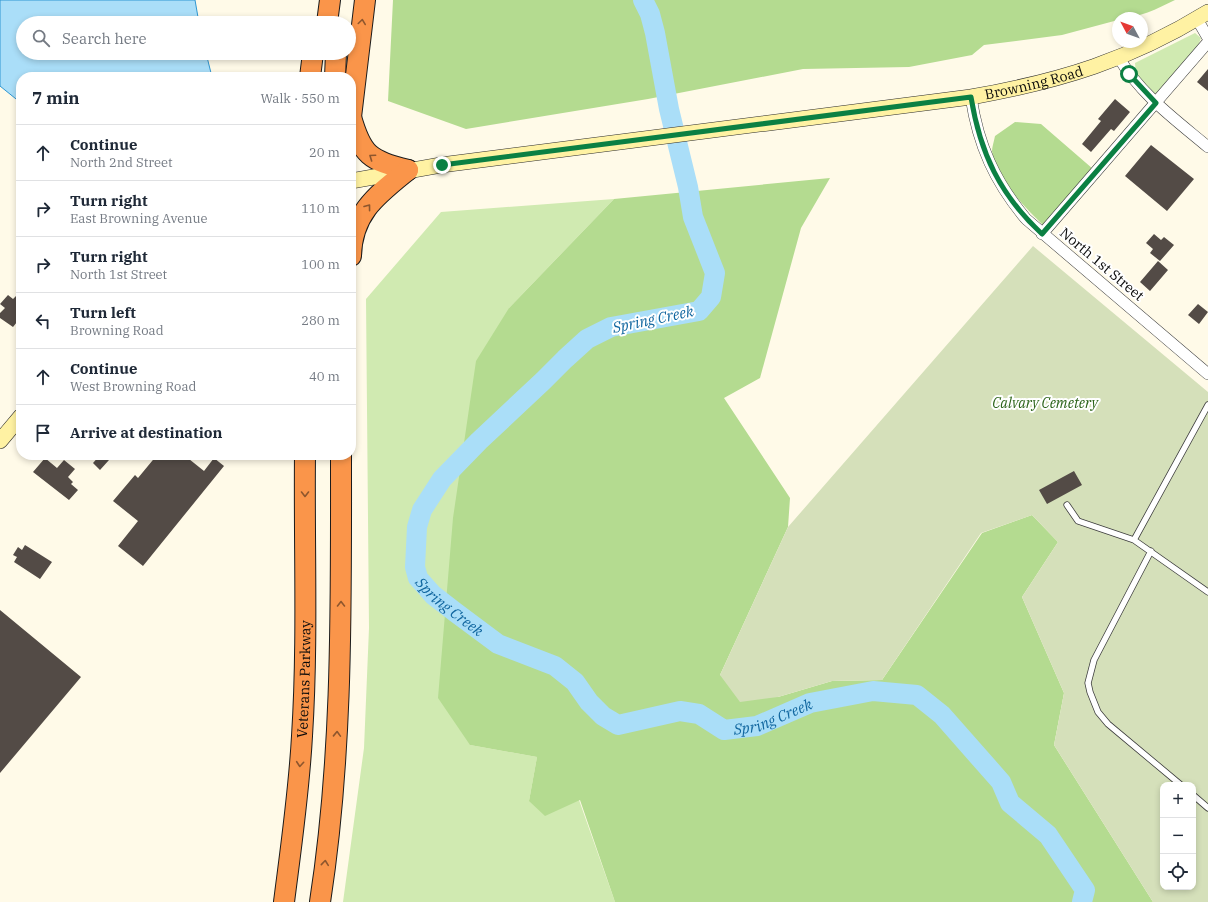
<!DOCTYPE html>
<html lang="en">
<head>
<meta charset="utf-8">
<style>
	:root { --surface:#fff; --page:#f6f6f7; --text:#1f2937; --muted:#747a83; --line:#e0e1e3 }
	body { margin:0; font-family:"IBM Plex Serif",serif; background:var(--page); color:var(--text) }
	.controls { position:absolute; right:12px; bottom:12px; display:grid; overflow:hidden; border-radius:8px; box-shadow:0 2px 6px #0003 }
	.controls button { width:36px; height:36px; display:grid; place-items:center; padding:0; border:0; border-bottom:1px solid var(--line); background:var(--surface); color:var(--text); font:20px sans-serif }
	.compass { position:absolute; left:1112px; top:12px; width:36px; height:36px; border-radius:50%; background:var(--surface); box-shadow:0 2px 6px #0003; rotate:311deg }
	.stop { position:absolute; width:12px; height:12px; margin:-9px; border:3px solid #0b8043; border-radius:50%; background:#fff }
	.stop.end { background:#0b8043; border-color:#fff; box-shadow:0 1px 4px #0008 }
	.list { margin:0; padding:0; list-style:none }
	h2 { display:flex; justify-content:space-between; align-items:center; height:52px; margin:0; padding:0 16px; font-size:17px }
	h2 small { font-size:13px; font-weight:400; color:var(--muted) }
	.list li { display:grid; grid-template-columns:26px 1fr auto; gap:12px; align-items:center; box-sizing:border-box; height:56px; padding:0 16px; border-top:1px solid var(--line) }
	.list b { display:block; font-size:15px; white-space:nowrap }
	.list p { margin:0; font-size:13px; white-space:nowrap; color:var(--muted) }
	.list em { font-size:13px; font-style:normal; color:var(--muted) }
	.icon { flex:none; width:22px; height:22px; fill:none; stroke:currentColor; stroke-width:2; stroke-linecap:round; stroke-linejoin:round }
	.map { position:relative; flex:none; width:1208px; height:902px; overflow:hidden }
	.search { position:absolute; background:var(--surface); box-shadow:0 2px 6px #0003; left:16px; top:16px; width:340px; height:44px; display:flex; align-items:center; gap:10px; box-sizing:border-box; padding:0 14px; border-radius:22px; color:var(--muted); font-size:15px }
	.panel { position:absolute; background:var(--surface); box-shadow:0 2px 6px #0003; left:16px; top:72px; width:340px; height:388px; border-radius:16px }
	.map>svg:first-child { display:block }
	.green { fill:#d0eab1 }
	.forest { fill:#b4db90 }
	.cemetery { fill:#d5e0ba; fill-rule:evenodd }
	.water { fill:#aadef8; stroke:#2f96d2 }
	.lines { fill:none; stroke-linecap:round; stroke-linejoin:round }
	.river { stroke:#aadef8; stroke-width:20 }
	.building { fill:#534b46 }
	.lane-casing { stroke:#3d3d3d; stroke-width:7 }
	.street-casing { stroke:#3d3d3d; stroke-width:12 }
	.secondary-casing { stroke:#2c2c2c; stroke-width:16 }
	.highway-casing { stroke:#1b1b1b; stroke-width:22 }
	.lane { stroke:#fff; stroke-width:5.5 }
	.street { stroke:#fff; stroke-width:11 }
	.secondary { stroke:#fff2a3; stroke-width:15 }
	.highway { stroke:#fa954a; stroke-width:20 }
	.oneway { stroke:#8e562d }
	.route { stroke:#0b8043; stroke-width:5 }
	.labels { text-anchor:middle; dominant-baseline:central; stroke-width:4; stroke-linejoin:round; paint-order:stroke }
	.street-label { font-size:14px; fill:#0a0a0a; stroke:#fff }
	.park-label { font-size:14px; font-style:italic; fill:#2b6319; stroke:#fff }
	.water-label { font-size:15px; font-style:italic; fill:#10669f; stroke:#fff }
</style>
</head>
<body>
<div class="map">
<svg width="1208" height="902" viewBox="0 0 1208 902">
	<rect width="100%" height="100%" fill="#fffae8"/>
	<path class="green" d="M1195,33L1201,38L1198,46L1156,94H1153L1136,74L1135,63Z
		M614,199L509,308L470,745L537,757L529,801L579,800L615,902H343L364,748L369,628L366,299L441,212Z"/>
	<path class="forest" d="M393,0H1175C1157,9 1139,18 1118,18V20L1062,35L984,45L972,55L909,67L803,69L648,99L466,129L388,101Z
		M1015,122L1041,124L1093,169L1043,225C1025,207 995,178 992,151C992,147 994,141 995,136Z
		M830,178L801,228L760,378L724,398L790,498L788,527L720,675L778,697L832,681L882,680L982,533L1032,515L1058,542L1022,597L1064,693L1054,745L1153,902H615L580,800L545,816L529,801L537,757L470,745L438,698L453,518L476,361L509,308L614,199Z"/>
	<path class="cemetery" d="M1033,246L1208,392V902H1153L1054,745L1064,693L1022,597L1058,542L1032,515L981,533L882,680L832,681L778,697L740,702L720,675L788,527ZM1163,785H1193V887H1163Z"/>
	<path class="water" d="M0,0H195L199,23H23V53H206L212,77H21V103L0,86Z"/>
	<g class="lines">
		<path class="river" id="s1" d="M643,0L650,14L655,33L669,109L688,187L693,217L715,273L711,297L699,311L611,327L587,339L565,359L543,381L479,441L442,479L422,510L417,527L415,567L418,578L433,595L455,612L498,644L555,666L575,682L589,702L603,716L618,725L680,711L699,714L724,730L757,726L810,703L873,691L917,695L942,715L1001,782L1010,803L1048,835L1085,890L1082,902"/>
	</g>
	<path class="building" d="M1208,69V91L1197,82Z
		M1115,99L1130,112L1114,131L1111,129L1091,152L1082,144L1101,121L1098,119Z
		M1151,145L1194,179L1167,211L1125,176Z
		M1154,234L1161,240L1164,237L1174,245L1160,261L1150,253L1153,249L1146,243Z
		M1158,261L1168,270L1150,291L1140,282Z
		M8,295L13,299L16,296L21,300V325L17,322L13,327L0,318V313L5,308L0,304Z
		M1198,304L1208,312L1199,324L1188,315Z
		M100,455H103L109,460L100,470L93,463Z
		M157,455H184L204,471L214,458L224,466L143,566L118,546L138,521L113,501L135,475L138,478Z
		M45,458L57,468L64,460L75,469L68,477L73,482L71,484L78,490L69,500L33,472Z
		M1074,471L1082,485L1047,504L1039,490Z
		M25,545L52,562L40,579L14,562L17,557L13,555L18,547L22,550Z
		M0,610L81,677L0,773Z"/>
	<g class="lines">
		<defs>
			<path id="lane" d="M1067,505L1078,521L1134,540L1208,592
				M1134,540L1208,405
				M1151,551L1094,660L1088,683L1090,692L1098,712L1108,724L1181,785
				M1193,795L1208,808"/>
			<path id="street" d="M1197,19L1208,38
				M1119,58C1141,95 1176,120 1208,147
				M971,97C978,145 995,182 1026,219L1208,374
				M1042,234L1208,42"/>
			<g id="secondary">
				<path id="s2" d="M351,181L441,165L971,97C1061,81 1130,60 1208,12"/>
				<path d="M0,441L21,416"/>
			</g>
			<g id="highway">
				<path d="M327,23L330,0"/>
				<path d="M310,77L313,53"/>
				<path d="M335,77L336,53"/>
				<path d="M351,117L365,0"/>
				<path d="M351,117C362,156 370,160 408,170"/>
				<path d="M351,256C352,213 377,195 408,170"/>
				<path id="s3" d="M284,902C291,847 299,792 302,736C308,643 304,549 305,455"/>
				<path d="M320,902C343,754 341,604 341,455"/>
			</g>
		</defs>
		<use href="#lane" class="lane-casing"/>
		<use href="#street" class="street-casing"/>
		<use href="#secondary" class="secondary-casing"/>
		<use href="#highway" class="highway-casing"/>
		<use href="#lane" class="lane"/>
		<use href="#street" class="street"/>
		<use href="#secondary" class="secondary"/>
		<use href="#highway" class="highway"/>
	</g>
	<defs><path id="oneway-chevron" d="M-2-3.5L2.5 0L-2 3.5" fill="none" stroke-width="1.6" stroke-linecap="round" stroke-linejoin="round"/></defs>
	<g class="oneway">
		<use href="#oneway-chevron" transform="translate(362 22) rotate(-82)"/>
		<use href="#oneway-chevron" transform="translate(372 157) rotate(-145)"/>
		<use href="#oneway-chevron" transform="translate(368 207) rotate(-53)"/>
		<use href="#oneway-chevron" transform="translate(305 494) rotate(90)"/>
		<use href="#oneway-chevron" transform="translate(341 604) rotate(-90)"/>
		<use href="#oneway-chevron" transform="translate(337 734) rotate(-88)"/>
		<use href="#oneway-chevron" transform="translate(300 764) rotate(95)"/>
		<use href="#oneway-chevron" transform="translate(325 863) rotate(-84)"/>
	</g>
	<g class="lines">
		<path class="route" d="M442,165L971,97C980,153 1000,195 1042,234L1156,103L1129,74"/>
	</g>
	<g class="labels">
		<g class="street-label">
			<text stroke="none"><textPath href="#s2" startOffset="690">Browning Road</textPath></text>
			<text transform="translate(1102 264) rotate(40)">North 1st Street</text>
			<text stroke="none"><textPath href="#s3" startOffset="224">Veterans Parkway</textPath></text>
		</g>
		<g class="park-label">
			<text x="1045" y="403">Calvary Cemetery</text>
		</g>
		<g class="water-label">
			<text transform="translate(653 319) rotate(-12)">Spring Creek</text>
			<text stroke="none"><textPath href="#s1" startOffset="793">Spring Creek</textPath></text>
			<text stroke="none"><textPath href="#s1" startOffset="1166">Spring Creek</textPath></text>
		</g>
	</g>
</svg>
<div class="controls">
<button>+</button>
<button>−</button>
<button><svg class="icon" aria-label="locate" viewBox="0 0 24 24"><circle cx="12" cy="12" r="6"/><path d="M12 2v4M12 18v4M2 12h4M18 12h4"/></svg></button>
</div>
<svg class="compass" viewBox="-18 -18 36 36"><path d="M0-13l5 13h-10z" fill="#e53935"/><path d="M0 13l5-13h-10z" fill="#747a83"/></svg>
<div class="stop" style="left:1129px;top:74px"></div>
<div class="stop end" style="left:442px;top:165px"></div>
<div class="search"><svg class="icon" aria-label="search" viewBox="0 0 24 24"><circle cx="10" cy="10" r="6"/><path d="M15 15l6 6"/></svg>Search here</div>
<section class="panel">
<h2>7 min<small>Walk · 550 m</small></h2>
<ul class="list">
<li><svg class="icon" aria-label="ahead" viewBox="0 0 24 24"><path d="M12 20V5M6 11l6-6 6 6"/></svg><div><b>Continue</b><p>North 2nd Street</p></div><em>20 m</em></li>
<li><svg class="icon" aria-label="right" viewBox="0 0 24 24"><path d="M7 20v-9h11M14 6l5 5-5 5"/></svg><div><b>Turn right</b><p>East Browning Avenue</p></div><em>110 m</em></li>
<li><svg class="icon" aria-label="right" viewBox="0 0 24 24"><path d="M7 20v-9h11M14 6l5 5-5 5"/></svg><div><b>Turn right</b><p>North 1st Street</p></div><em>100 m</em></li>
<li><svg class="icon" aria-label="left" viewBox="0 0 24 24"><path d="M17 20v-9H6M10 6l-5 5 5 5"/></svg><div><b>Turn left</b><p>Browning Road</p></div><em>280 m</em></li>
<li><svg class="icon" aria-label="ahead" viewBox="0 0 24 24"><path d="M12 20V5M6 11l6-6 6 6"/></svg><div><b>Continue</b><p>West Browning Road</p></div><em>40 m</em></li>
<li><svg class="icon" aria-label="arrive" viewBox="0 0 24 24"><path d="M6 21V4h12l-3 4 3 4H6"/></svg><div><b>Arrive at destination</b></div></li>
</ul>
</section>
</div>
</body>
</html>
